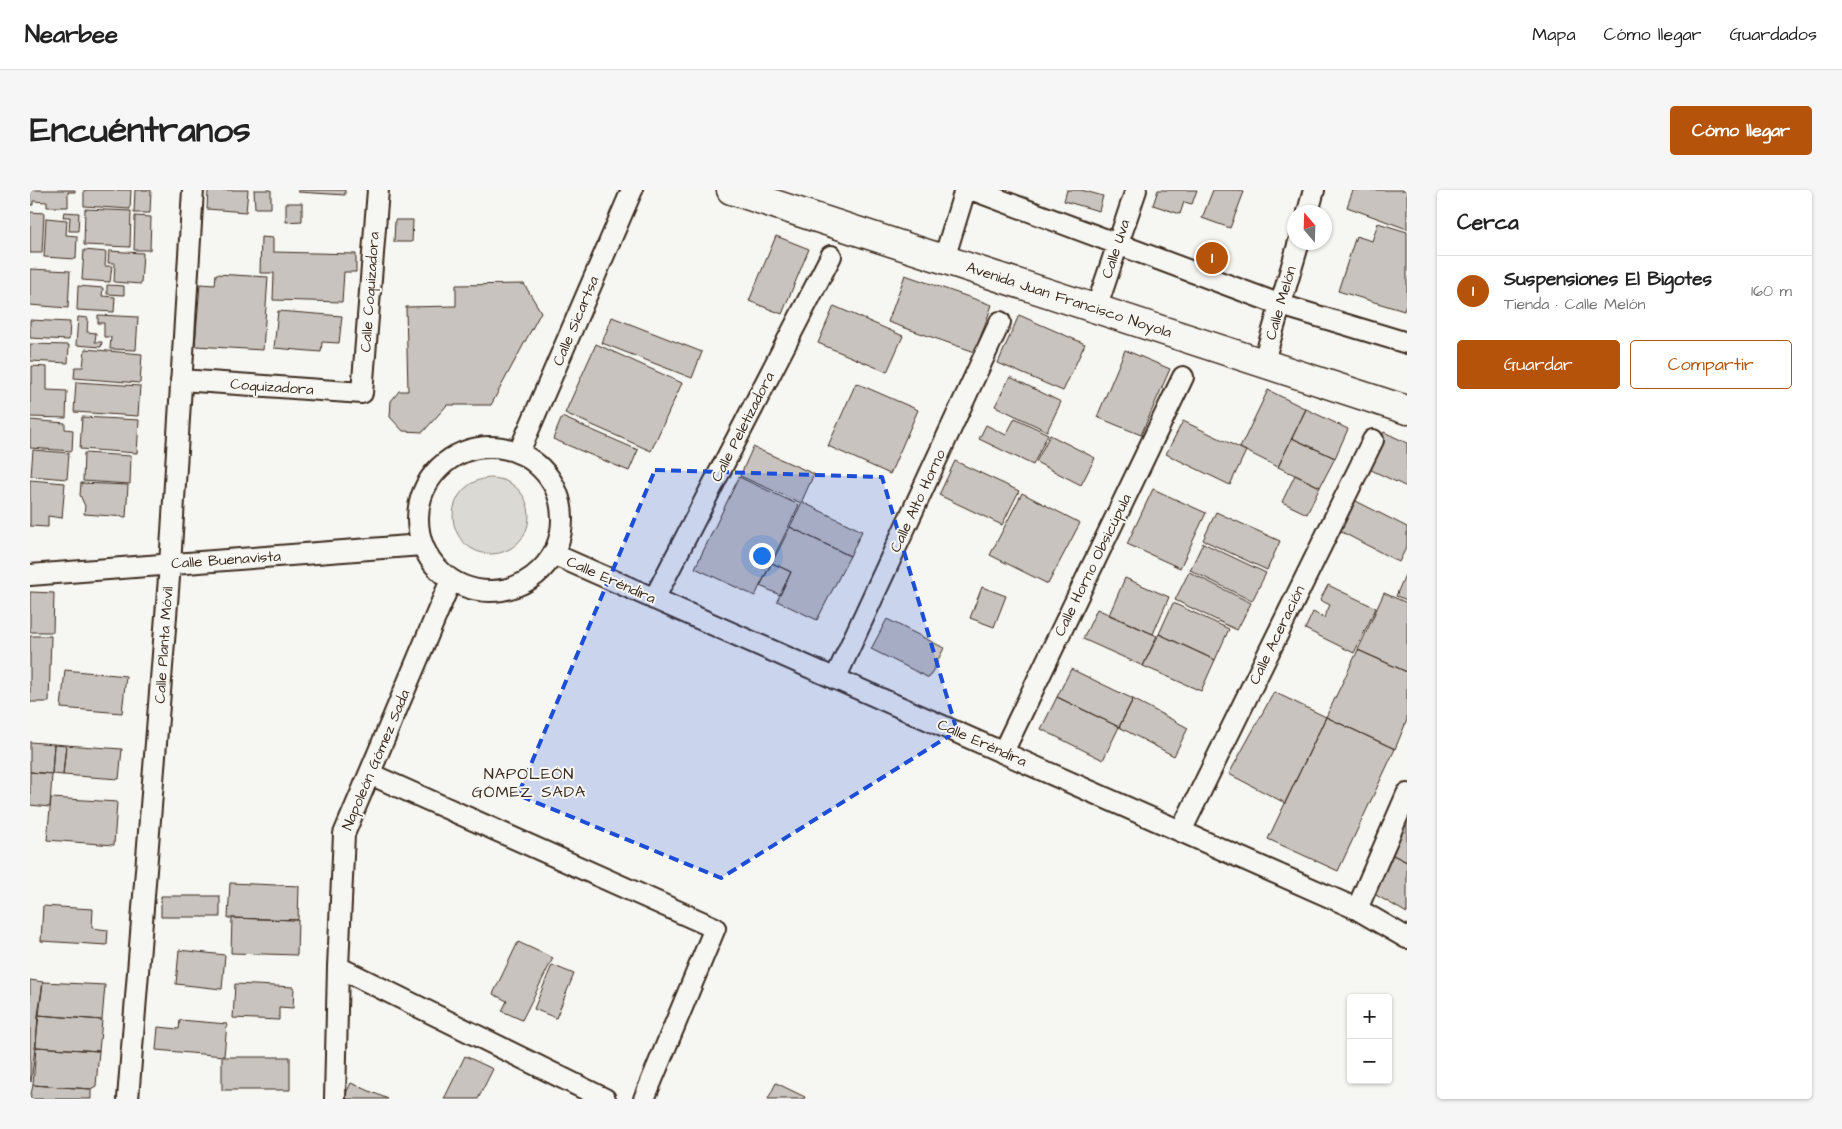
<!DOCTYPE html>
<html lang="es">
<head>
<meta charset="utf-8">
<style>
	:root { --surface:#fff; --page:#f6f6f6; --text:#222; --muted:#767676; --line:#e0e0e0; --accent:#b45309 }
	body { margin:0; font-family:"Architects Daughter",sans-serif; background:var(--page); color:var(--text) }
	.controls { position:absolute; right:15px; bottom:15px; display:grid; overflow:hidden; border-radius:5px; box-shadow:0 1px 4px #0004 }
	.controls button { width:45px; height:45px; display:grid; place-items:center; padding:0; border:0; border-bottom:1px solid var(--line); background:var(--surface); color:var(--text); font:25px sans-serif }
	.compass { position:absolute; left:1257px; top:15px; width:45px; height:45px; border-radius:50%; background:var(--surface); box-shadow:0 1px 4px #0004; rotate:341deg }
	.you { position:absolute; left:731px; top:365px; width:18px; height:18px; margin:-12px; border:4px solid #fff; border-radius:50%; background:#1a73e8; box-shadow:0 0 0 8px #1a73e833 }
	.badge { display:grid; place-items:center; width:32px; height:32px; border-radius:50%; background:var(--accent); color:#fff; font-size:16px; font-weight:700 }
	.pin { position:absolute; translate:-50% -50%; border:2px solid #fff; box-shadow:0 1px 5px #0006 }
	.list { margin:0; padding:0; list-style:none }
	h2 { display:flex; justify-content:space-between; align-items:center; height:65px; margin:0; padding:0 20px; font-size:21px }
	h2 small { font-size:16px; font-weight:400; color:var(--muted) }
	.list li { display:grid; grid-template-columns:32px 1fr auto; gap:15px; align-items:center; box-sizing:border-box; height:70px; padding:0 20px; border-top:1px solid var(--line) }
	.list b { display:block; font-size:19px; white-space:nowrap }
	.list p { margin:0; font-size:16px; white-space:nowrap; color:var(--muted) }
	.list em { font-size:16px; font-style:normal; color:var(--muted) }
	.actions { display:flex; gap:10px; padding:15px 20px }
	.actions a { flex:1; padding:11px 0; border:1px solid var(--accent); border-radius:5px; text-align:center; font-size:18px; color:var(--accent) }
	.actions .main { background:var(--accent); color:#fff }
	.map { position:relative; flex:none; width:1377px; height:909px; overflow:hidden; border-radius:5px }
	header { display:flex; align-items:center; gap:30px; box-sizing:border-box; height:70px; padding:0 25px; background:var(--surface); border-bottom:1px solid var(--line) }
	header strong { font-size:24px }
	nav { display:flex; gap:28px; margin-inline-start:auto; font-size:18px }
	.intro { display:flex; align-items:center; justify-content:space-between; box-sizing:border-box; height:120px; padding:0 30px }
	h1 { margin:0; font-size:35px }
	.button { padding:12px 22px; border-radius:5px; background:var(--accent); color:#fff; font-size:18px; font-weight:700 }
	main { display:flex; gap:30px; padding:0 30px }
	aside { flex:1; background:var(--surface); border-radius:5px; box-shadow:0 1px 4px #0004 }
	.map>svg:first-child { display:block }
	.green { fill:#dad9d3; stroke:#8a8278 }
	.building { fill:#c8c3be; stroke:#3b2a1e }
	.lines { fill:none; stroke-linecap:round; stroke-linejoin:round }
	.street-casing { stroke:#3b2a1e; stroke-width:24 }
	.secondary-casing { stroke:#3b2a1e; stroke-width:31 }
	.street { stroke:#f6f6f2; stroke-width:20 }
	.secondary { stroke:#f6f6f2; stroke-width:28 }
	.marked { fill:#1d4ed8; fill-opacity:0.2; stroke:#1d4ed8; stroke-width:4; stroke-dasharray:10 6; stroke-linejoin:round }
	.labels { text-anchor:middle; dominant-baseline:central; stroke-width:4; stroke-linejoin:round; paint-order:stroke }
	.street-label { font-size:15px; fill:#3b2a1e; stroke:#f6f6f2 }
	.neighbourhood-label { font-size:16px; letter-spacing:1px; fill:#3b2a1e; stroke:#f6f6f2 }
</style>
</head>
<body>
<header>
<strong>Nearbee</strong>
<nav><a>Mapa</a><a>Cómo llegar</a><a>Guardados</a></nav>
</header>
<div class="intro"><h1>Encuéntranos</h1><a class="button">Cómo llegar</a></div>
<main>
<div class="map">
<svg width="1377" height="909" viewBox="0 0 1377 909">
	<rect width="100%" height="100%" fill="#f6f6f2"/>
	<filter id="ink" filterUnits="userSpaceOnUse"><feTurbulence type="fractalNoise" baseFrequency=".02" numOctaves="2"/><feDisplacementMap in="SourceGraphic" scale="10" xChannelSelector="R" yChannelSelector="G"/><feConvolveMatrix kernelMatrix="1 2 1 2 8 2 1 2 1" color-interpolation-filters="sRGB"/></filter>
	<g filter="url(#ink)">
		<path class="green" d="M423 326a38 38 0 1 1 76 0a38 38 0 1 1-76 0Z"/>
		<path class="building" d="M0,0H45V2H38V17H17V12L3,11V15H0Z
			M54,0H101L100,19L54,16Z
			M105,0H121L120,23H104Z
			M178,0H218L216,22L177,19Z
			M224,0H241V18H225Z
			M268,0H315V5L268,2Z
			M1037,0H1051L1073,6L1069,21L1034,11Z
			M1128,0H1167L1162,14L1154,12L1150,24L1123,15Z
			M1183,0H1209L1214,2L1200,38L1172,28Z
			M1323,0H1377V39L1317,17Z
			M256,13H272V31L256,32Z
			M55,19L101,21L100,57L54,55Z
			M0,22L14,23L12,63H0Z
			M34,22L49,23L48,41H39L40,27H33Z
			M105,26L121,27L120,60H104Z
			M16,28L37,30L36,45L47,46L46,69L14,67Z
			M365,30H383L382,52H364Z
			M1348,33L1377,42V111L1374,121L1308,101L1326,46L1342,51Z
			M746,46L779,59L752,124L719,111Z
			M231,47L243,48V62L326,64V82H314L312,112L243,110L244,83H230Z
			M54,60L76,62L75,76H82L80,92L52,90Z
			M79,61L113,63L111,94L84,92L85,73H78Z
			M0,79L40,81L38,118L0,115Z
			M186,84L238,87L233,160L165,156L170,94L185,95Z
			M875,85L962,115L945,162L858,132Z
			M494,94L511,122L461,215H417L393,242L373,241L360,227L361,211L369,201H378L376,117L426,116V95Z
			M77,95L94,96V105L77,104Z
			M48,96L73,98L72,106L85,107L84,122L47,120Z
			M804,116L873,146L857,182L788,153Z
			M248,121L312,126L309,153L292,152L291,162L244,158Z
			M68,125L108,127L106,160L80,159L81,147H74V133H68Z
			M989,125L1055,154L1033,201L968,173Z
			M48,127L58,128L57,142L66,143L65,152H72L71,157L46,155Z
			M582,127L672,162L662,188L572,153Z
			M0,130L40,132L39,150L0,148Z
			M0,154L39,155L38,173L0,171Z
			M566,154L652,193L621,261L535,223Z
			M55,159L112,164L110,193L44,188L45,177H53Z
			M1095,160L1140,179L1111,245L1067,227Z
			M2,176L17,177V200L37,201L36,228L0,227V193H2Z
			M980,187L1031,212L1017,241L965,216Z
			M46,192L110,196L108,226L44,222Z
			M826,193L888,220L860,284L798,256Z
			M1238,200L1276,219L1248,277L1210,258Z
			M1276,219L1318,239L1305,268L1262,248Z
			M52,227L109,230L107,263L50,259Z
			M532,227L608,260L599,281L523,249Z
			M985,228L1018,244L1003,275L949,249L956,235L976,245Z
			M0,230L35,233V239L43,240L42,261L0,258Z
			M1153,231L1216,261L1200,295L1136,264Z
			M1354,242L1377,253V297L1337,278Z
			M1020,245L1065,268L1051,295L1006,272Z
			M1262,248L1305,268L1290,297L1248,277Z
			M723,257L784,284L771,313L710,286Z
			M3,260L39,263L37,289L1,286Z
			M54,263L101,266L100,294L53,291Z
			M925,271L989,301L972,335L909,305Z
			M1265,285L1290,297L1277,324L1252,312Z
			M709,287L769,315L725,406L665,378Z
			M0,290L35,293L32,328L18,326V337L0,336Z
			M51,293L98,295L96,327L54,324L55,316L50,305Z
			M1123,299L1176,323L1150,378L1097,354Z
			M992,303L1050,333L1018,394L960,365Z
			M1324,310L1377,337V356L1369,372L1308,340Z
			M772,312L832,341L820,366L760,337Z
			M1186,322L1250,351L1237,380L1173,350Z
			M760,337L820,366L787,430L747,411L761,382L742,373Z
			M1173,353L1236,383L1222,411L1160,380Z
			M742,373L761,382L750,405L730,396Z
			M1377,380V410L1366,406Z
			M1159,382L1221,413L1207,440L1145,410Z
			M1095,388L1139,407L1123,444L1079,425Z
			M1298,395L1346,418L1324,463L1275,439L1283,422L1294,428L1300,415L1290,410Z
			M952,397L976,406L964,437L940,428Z
			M0,402L24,403L23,442H0Z
			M1354,403L1377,413V482L1328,460Z
			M1143,413L1199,439L1185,470L1129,444Z
			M1067,419L1127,446L1113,476L1053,449Z
			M857,429L914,458L899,488L841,459Z
			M1129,444L1185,470L1171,501L1113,476Z
			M0,446H21L19,512H0Z
			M1328,460L1377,482V530L1365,559L1296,527Z
			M1041,479L1103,509L1089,537L1027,507Z
			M35,480L96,486L92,523L31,518Z
			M1244,502L1296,527L1255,613L1199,584Z
			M1027,507L1089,537L1073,570L1011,539Z
			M1103,509L1158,538L1144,566L1089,537Z
			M1296,527L1365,559L1308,681L1238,649Z
			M0,552L24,554L22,584L0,582Z
			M24,554L36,555L33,585L22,584Z
			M36,555L92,559L89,589L33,585Z
			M0,582L22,584L20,617L0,615Z
			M21,608L87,612L84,655L17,650Z
			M1377,632V672L1359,663Z
			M1359,663L1377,672V723L1339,701Z
			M200,693L269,696L268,730L198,728Z
			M131,706H190V727H131Z
			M13,716L63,719L62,738L78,740L77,755L11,751Z
			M202,728L268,730L267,765L201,763Z
			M488,752L523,768L492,830L472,821L477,811L463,804Z
			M149,760L195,765L192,799L146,794Z
			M522,775L544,784L526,828L504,819Z
			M0,790L13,792L1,892L0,891Z
			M13,792L75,795L72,830L8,825Z
			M205,794L264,797L263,818L249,817V830L203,828Z
			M8,825L72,830L69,861L6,857Z
			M150,830L197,834L194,866L126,860L128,837L149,839Z
			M6,857L69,861L66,896L61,899L3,895Z
			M435,866L463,879L448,909H414Z
			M192,867H260V900H192Z
			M321,893L358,909H313Z
			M746,893L775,907L774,909H738Z
			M3,895L61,899V909H0Z"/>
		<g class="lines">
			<defs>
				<path id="street" d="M943,0L1251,115L1377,153
					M1278,22L1284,0
					M914,69L935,0
					M1066,119L1106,0
					M1233,174L1269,52
					M151,190L332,203L348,0
					M388 329a72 72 0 1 1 144 0a72 72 0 1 1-144 0Z
					M489,262L602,0
					M523,364L1327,719L1377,748
					M0,385L392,355
					M624,409L801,66
					M805,489L970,132
					M973,562L1153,187
					M340,584L685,738L614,909
					M1151,641L1343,250
					M1327,719L1377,604
					M308,777L575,909
					M98,909L140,375L163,0
					M305,909L308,777L314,644L421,390"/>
				<path id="secondary" d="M701,0L1377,220"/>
			</defs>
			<use href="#street" class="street-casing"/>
			<use href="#secondary" class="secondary-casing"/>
			<use href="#street" class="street"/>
			<use href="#secondary" class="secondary"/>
		</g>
	</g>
	<path class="marked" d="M625,280L852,287L927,541L691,688L488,605Z"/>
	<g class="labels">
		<g class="street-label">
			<text transform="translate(1086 59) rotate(-72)">Calle Uva</text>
			<text transform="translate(340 102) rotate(-86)">Calle Coquizadora</text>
			<text transform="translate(1039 110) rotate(18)">Avenida Juan Francisco Noyola</text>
			<text transform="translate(1251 113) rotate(-74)">Calle Melón</text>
			<text transform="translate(546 131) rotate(-67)">Calle Sicartsa</text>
			<text transform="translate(242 197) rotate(4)">Coquizadora</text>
			<text transform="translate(713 237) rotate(-63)">Calle Peletizadora</text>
			<text transform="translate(888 311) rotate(-65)">Calle Alto Horno</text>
			<text transform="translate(196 370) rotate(-4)">Calle Buenavista</text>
			<text transform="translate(1063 375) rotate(-64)">Calle Horno Obsicúpula</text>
			<text transform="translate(581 390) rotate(24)">Calle Eréndira</text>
			<text transform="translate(1247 445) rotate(-64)">Calle Aceración</text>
			<text transform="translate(134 455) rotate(-86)">Calle Planta Móvil</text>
			<text transform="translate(952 553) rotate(24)">Calle Eréndira</text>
			<text transform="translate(346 570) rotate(-67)">Napoleón Gómez Sada</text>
		</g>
		<g class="neighbourhood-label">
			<text x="499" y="584">NAPOLEÓN<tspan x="499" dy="18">GÓMEZ SADA</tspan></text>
		</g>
	</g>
</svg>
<div class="controls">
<button>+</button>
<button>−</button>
</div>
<svg class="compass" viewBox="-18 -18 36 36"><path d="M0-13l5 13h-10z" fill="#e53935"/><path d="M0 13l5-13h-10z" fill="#767676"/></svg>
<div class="you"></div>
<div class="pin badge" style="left:1182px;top:68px">1</div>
</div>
<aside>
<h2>Cerca<small></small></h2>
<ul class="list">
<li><span class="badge">1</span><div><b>Suspensiones El Bigotes</b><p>Tienda · Calle Melón</p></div><em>160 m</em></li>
</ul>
<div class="actions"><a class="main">Guardar</a><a>Compartir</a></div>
</aside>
</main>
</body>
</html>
